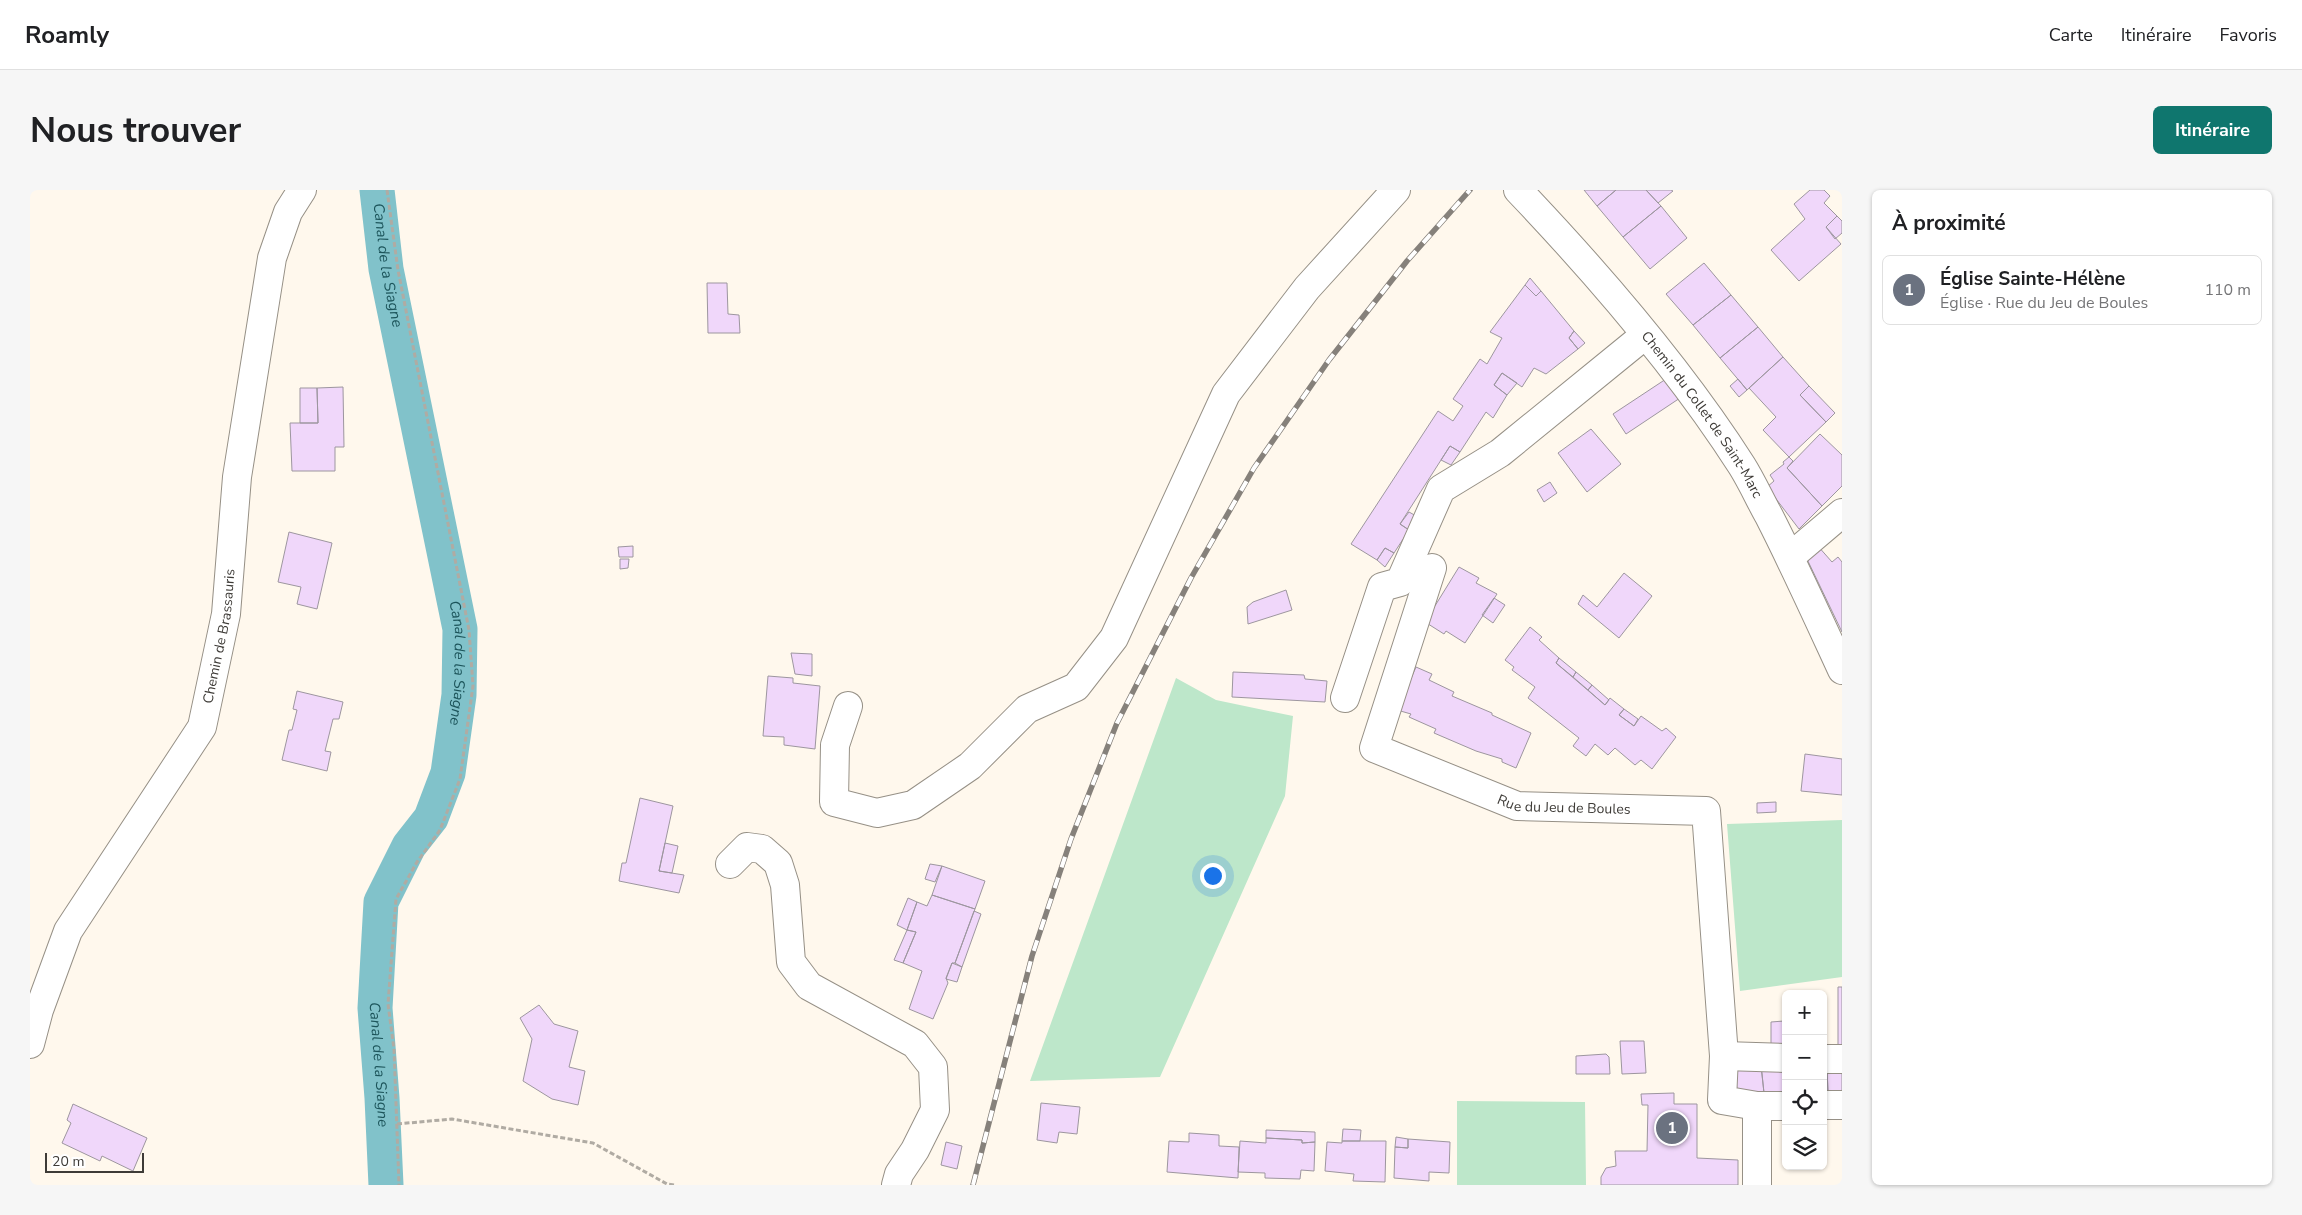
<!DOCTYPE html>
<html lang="fr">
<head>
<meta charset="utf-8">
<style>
	:root { --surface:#fff; --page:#f6f6f6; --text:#202124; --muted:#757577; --line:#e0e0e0; --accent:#0f766e }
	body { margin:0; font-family:"Nunito Sans",sans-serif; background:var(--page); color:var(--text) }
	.controls { position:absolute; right:15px; bottom:15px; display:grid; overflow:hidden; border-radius:8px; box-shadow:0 1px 4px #0004 }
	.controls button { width:45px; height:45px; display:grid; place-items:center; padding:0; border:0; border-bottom:1px solid var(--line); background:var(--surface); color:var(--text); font:25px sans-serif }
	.scale { position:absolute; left:15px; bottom:12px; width:99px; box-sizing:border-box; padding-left:5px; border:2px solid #3e3b37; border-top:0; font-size:14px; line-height:18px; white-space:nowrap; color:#3e3b37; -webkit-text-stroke:4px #fff; paint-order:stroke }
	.you { position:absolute; left:1182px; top:685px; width:18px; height:18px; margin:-12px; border:4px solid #fff; border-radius:50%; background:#1a73e8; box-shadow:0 0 0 8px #1a73e833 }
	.badge { display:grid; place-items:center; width:32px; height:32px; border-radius:50%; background:var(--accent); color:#fff; font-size:16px; font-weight:700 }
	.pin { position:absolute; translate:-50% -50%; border:2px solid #fff; box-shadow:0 1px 5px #0006 }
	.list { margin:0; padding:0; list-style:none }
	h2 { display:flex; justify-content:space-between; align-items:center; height:65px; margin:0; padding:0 20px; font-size:21px }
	h2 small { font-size:16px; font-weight:400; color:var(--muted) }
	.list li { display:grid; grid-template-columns:32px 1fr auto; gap:15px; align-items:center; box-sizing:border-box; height:70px; margin:0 10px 10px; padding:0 10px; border:1px solid var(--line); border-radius:8px }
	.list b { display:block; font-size:19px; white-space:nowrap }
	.list p { margin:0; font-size:16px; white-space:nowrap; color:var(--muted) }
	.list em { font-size:16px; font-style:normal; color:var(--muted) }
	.icon { flex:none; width:28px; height:28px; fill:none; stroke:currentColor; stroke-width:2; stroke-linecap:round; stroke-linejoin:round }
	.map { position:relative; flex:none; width:1812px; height:995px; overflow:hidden; border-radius:8px }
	header { display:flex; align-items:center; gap:30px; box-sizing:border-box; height:70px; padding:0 25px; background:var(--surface); border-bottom:1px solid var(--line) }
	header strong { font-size:24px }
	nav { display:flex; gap:28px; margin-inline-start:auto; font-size:18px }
	.intro { display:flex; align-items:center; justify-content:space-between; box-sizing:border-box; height:120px; padding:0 30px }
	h1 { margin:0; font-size:35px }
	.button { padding:12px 22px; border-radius:8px; background:var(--accent); color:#fff; font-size:18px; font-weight:700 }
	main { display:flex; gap:30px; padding:0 30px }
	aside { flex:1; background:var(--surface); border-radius:8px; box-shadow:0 1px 4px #0004 }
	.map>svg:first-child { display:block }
	.green { fill:#bde7ca }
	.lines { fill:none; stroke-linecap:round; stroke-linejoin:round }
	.canal { stroke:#81c2ca; stroke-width:35 }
	.building { fill:#f0d7fa; stroke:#9d969f }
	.minor-casing { stroke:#969086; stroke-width:30 }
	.path { stroke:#b0aba3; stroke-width:3; stroke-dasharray:5 2.5; stroke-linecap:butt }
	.minor { stroke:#fff; stroke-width:28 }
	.rail-casing { stroke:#86817b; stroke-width:5.5 }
	.rail { stroke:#fff; stroke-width:4; stroke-dasharray:11; stroke-linecap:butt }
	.labels { text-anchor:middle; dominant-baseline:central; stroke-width:4; stroke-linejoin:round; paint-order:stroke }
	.street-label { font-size:14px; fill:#3e3b37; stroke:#fff }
	.water-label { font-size:15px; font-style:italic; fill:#1c545a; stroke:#fff }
</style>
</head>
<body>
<header>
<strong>Roamly</strong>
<nav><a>Carte</a><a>Itinéraire</a><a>Favoris</a></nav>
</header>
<div class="intro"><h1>Nous trouver</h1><a class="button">Itinéraire</a></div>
<main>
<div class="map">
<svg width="1812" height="995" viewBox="0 0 1812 995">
	<rect width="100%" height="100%" fill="#fff8ed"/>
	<path class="green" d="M1146,488L1186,510L1263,526L1255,606L1130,887L1000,891Z
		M1812,630V787L1710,801L1697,634Z
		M1427,911L1555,912L1556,995H1427Z"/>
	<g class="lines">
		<path class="canal" id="s1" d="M347,0L356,79L430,439L429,505L418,583L401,628L379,656L351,712L345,818L352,908L356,995"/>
	</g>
	<path class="building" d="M1554,0H1586L1567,16Z
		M1586,0H1616L1631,16L1593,47L1567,16Z
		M1616,0H1641L1643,1L1628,13Z
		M1780,0H1794L1800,6L1794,13L1807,26L1796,37L1811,54L1769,91L1741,60L1775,29L1764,14Z
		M1631,16L1657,48L1620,79L1593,47Z
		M1807,26L1812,31V43L1805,49L1796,37Z
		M1674,73L1701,105L1663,135L1636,104Z
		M1500,88L1511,101L1506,106L1495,95Z
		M677,93H697L698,124L709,125L710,143H678Z
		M1495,95L1506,106L1511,101L1544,141L1539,148L1548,159L1516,184L1504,178L1492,197L1472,183L1464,195L1477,205L1463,228L1456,222L1430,262L1420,256L1370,334L1379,340L1364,363L1355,358L1347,370L1321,354L1408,221L1423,231L1433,216L1423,209L1450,169L1457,174L1472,148L1460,142Z
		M1701,105L1728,137L1690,168L1663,135Z
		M1728,137L1753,167L1717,200L1690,168Z
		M1544,141L1555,153L1548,159L1539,148Z
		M1753,167L1779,196L1770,205L1796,232L1759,267L1733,240L1746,227L1719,198Z
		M1472,183L1487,193L1477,205L1464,195Z
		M1636,189L1650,208L1596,244L1583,224Z
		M1708,189L1717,200L1709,207L1700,196Z
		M1779,196L1805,223L1796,232L1770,205Z
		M313,197L314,257H305V281H262L260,233H288L287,198Z
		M270,198H287L288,233H270Z
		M1561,239L1591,274L1557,302L1528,263Z
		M1790,244L1812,265V296L1792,316L1757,278Z
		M1420,256L1430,262L1421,275L1411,270Z
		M1759,267L1763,271L1757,278L1792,316L1769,339L1737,297L1744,291L1740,285L1754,274L1753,272Z
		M1520,292L1527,303L1514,312L1507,300Z
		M1379,322L1388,327L1379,340L1370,334Z
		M259,342L302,353L287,419L267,414L271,397L248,392Z
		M1787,355L1802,372L1808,367L1812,372V442L1776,367Z
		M603,356V367H589L588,357Z
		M1355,358L1364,363L1355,377L1347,370Z
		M590,369H599L598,378L590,379Z
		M1429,377L1449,388L1446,393L1467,404L1435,453L1416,441L1414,444L1395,432Z
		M1594,383L1622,406L1589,448L1548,414L1553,405L1567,417Z
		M1256,400L1262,420L1218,434L1217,417L1223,412Z
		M1464,408L1475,415L1463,433L1452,425Z
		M1500,437L1512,447L1509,450L1529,468L1526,473L1575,515L1580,508L1594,519L1589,525L1604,536L1611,526L1632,541L1636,538L1646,547L1622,579L1611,570L1605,575L1585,558L1578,565L1565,554L1556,566L1543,556L1549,548L1498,508L1505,497L1482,480L1484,477L1475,470Z
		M761,463L782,464V486L765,484Z
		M1529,468L1546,482L1543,487L1526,473Z
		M1386,477L1402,484L1399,490L1424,502L1422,506L1462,523V525L1501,543L1486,578L1472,572V569L1446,561L1404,543L1406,539L1379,527L1381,524L1367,520Z
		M1203,482L1274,485L1275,489L1297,491L1295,512L1202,507Z
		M1546,482L1562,495L1558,500L1543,487Z
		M738,486L763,488V493L790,496L785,559L754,555V547L733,546Z
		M1562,495L1579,510L1575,515L1558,500Z
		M267,501L313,512L309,529H303L295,561L301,562L297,581L252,570L259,540H262L267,520L263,519Z
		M1594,519L1608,529L1604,536L1589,525Z
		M1775,564L1812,569V605L1771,601Z
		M610,608L643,616L629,681L654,685L649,703L589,691L592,673H596Z
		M1746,612V622L1727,623V613Z
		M635,653L648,656L642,683L629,681Z
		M900,674L912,676L905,692L895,689Z
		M912,676L955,691L945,719L902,705Z
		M902,705L945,719L925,773H922L916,788L918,793L903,829L879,819L892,781L873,773L886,742L877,740L887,712L897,716Z
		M878,708L887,712L877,740L867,735Z
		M944,721L951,724L932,777L925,773Z
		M877,740L886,742L873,773L864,770Z
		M922,773L932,777L927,792L916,789Z
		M1808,797H1812V865H1808Z
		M509,815L524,834L548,841L539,877L555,881L548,915L522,909L493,891L502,849L490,828Z
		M1754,831L1756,863H1741V832Z
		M1590,851H1614L1616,883L1592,884Z
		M1576,864L1579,867L1580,884H1546V866Z
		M1705,873L1731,875L1734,903L1707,902Z
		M1731,875L1756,876V903H1734Z
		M1793,877H1797L1798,904H1793Z
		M1797,877L1812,878V904H1798Z
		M1644,903V914H1667V968L1708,970V995H1571V987L1576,978L1586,976L1585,961H1617L1618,915H1612L1611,904Z
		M1011,913L1050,917L1047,944L1029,942L1027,953L1007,950Z
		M43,914L117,948L103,981L72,966L70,971L32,953L41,933L37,930Z
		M1313,939L1331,940L1330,951H1312Z
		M1236,940L1285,942V952L1272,953V950L1236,948Z
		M1159,943L1189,945V956L1209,957L1208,988L1137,982L1139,951L1159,952Z
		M1366,947L1378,949V958L1365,957Z
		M1236,948L1272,950V953L1285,952L1284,981L1271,980L1270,989L1235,988V983L1208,982L1210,951L1236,953Z
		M1378,949L1420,952L1419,983L1399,982V991L1364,988L1365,957L1378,958Z
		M1312,951H1356L1355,992L1323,991L1324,984L1295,981L1297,952L1312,953Z
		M916,952L932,956L927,979L911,975Z"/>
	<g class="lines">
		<defs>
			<g id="minor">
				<path id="s2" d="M1488,0C1568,84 1650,179 1712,276C1722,292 1730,310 1739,326C1765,377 1788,428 1812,480"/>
				<path d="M1760,367L1812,323"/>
				<path id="s3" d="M1402,378L1344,558L1487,616L1676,621L1694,866L1692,910L1727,916"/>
				<path d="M1315,508L1352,397L1370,392L1411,299L1470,263L1615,145"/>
				<path d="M818,516L805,555L804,612L847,623L883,615L940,576L997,519L1046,497L1084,448L1196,204L1277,98L1366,0"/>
				<path d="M700,674L717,657L732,659L748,673L755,695L761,772L779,796L885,854L903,877L905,920L885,960L869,984L866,995"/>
				<path id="s4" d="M0,854L9,820L38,741L172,537L196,424L207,287L242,68L258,22L272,0"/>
				<path d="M1694,866L1756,868"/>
				<path d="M1793,869H1812"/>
				<path d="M1793,915H1812"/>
				<path d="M1727,995V916H1756"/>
			</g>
		</defs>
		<use href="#minor" class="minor-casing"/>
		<path class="path" d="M357,0L368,80L439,440L443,496L430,589L410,640L387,672L366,709L358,814L364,859L369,995
			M367,934L422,929L563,953L637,994L644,995"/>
		<use href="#minor" class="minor"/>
		<defs>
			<path id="rail" d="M943,995L1002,766L1041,649L1087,533L1161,388L1224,278L1299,170L1377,71L1440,0"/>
		</defs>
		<use href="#rail" class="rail-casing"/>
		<use href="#rail" class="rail"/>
	</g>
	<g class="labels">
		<g class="street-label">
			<text stroke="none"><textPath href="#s2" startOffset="291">Chemin du Collet de Saint-Marc</textPath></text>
			<text stroke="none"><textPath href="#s4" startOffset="456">Chemin de Brassauris</textPath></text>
			<text stroke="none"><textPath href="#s3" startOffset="390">Rue du Jeu de Boules</textPath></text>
		</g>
		<g class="water-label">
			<text stroke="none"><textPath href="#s1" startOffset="76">Canal de la Siagne</textPath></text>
			<text stroke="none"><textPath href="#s1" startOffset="481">Canal de la Siagne</textPath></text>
			<text stroke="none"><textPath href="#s1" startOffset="901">Canal de la Siagne</textPath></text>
		</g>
	</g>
</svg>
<div class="controls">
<button>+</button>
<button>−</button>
<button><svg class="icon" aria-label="locate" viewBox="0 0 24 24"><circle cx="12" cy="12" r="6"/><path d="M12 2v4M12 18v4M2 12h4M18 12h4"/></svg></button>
<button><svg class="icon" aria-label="layers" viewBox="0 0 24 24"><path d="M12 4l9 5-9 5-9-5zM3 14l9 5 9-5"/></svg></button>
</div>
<div class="scale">20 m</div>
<div class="you"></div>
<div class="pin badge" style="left:1642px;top:938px;background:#6b7280">1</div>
</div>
<aside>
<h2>À proximité<small></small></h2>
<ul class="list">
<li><span class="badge" style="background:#6b7280">1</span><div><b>Église Sainte-Hélène</b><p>Église · Rue du Jeu de Boules</p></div><em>110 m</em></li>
</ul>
</aside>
</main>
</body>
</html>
